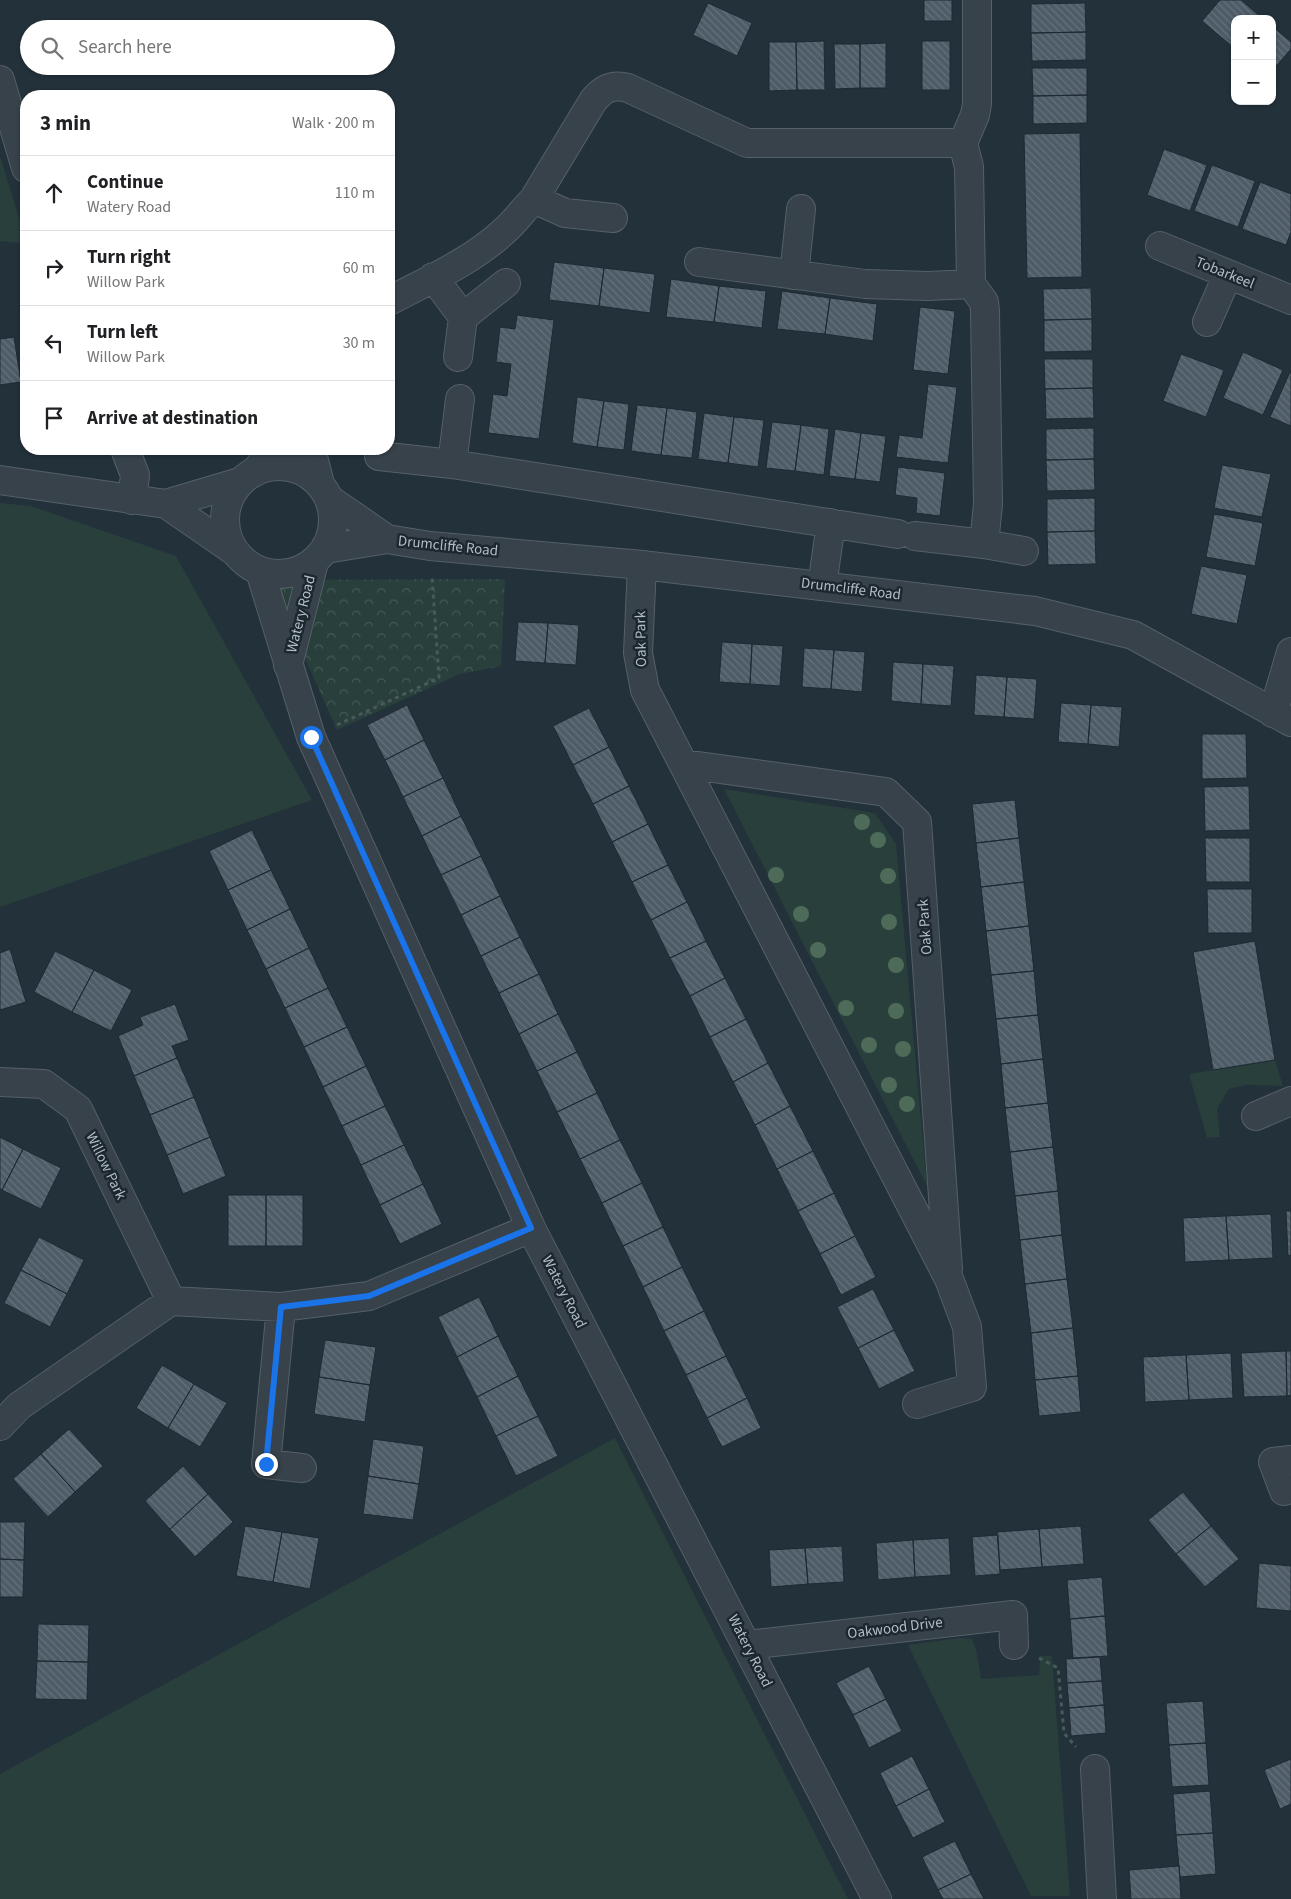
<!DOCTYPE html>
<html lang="en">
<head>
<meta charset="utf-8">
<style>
	:root { --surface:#fff; --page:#f6f6f6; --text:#202124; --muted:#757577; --line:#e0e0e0 }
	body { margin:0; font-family:"Source Sans 3",sans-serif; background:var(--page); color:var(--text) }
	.controls { position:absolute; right:15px; top:15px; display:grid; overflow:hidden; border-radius:10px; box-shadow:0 1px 4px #0004 }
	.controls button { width:45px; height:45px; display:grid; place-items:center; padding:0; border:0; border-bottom:1px solid var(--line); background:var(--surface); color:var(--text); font:25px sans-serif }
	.stop { position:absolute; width:15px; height:15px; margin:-11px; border:4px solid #1a73e8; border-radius:50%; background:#fff }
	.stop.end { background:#1a73e8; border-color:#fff; box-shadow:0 1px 5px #0008 }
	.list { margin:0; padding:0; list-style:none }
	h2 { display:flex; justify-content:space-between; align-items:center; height:65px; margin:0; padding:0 20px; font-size:21px }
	h2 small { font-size:16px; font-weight:400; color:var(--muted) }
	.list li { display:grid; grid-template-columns:32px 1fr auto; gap:15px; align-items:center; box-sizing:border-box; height:75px; padding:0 20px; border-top:1px solid var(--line) }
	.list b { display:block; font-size:19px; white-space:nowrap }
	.list p { margin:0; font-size:16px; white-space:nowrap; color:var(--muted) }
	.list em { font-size:16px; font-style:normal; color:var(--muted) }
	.icon { flex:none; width:28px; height:28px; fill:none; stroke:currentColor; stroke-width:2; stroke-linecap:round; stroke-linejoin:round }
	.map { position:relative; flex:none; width:1291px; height:1899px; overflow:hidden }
	.search { position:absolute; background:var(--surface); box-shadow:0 1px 4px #0004; left:20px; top:20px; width:375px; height:55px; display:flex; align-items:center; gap:12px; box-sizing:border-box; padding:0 18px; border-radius:28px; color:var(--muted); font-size:19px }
	.panel { position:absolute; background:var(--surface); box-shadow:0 1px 4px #0004; left:20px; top:90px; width:375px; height:365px; border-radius:20px }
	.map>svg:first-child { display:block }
	.grass { fill:#283f3c }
	.forest { fill:url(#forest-crowns) }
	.building { fill:url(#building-back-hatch); stroke:#1e2931 }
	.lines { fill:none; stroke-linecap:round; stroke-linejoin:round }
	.minor-casing { stroke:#556068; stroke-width:30 }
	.tertiary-casing { stroke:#556068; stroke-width:30 }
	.path { stroke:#475b5b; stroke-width:3; stroke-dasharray:4 4; stroke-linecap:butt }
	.minor { stroke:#37424a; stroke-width:28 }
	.tertiary { stroke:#37424a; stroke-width:28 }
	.tree { fill:#4e6b5a }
	.route { stroke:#1a73e8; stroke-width:6 }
	.labels { text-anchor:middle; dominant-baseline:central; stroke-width:5; stroke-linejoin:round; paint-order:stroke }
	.street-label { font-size:15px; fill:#b2bdc6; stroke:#1c272f }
</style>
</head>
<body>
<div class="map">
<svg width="1291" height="1899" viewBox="0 0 1291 1899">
	<defs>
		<pattern id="forest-crowns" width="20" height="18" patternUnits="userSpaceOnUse" patternTransform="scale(1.25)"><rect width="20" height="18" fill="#283f3c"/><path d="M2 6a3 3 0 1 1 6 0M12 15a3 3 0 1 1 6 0" fill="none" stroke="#455957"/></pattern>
		<pattern id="building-back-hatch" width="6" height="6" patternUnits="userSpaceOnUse" patternTransform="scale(1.25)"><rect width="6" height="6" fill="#4e5c68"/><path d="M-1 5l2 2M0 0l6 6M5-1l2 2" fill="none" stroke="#65717c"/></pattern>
	</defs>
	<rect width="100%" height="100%" fill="#23313a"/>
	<path class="grass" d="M0,156L26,240V244L0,241Z
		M0,503L31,506L176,556L312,800L0,907Z
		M724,789L875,813L896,844L927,1186Z
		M1275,1060L1283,1086L1247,1085L1229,1089L1217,1109L1220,1137L1207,1138L1189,1074Z
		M615,1438L848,1899H0V1774Z
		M959,1638L972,1639L976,1649L981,1679L1039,1675L1040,1656H1052L1070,1896H1031L908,1645Z"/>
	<path class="forest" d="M505,579L501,666L460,674L337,730L270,580Z"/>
	<path class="building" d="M924,0H952V21H924Z
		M1220,0H1241L1261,17L1259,19H1235L1234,48L1202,21Z
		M708,3L752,23L737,56L693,35Z
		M1085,3L1086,32L1031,33V4Z
		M1272,26L1291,42V49L1272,71Z
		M1086,32V60L1032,61L1031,33Z
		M824,41L825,90H797L796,42Z
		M922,41H950V90H922Z
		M769,42H796L797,90L769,91Z
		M886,43V88H860V44Z
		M834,44H860V88L835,89Z
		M1032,68H1087V95L1033,96Z
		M1087,95V123L1033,124V96Z
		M1080,133L1082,277L1027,278L1024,134Z
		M1164,149L1207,165L1190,211L1147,195Z
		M1212,165L1255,181L1238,227L1194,211Z
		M1260,182L1291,194V232L1286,245L1242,229Z
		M554,262L604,268L599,306L549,300Z
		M604,268L655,274L650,313L599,306Z
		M671,279L719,286L714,322L666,317Z
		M719,286L766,291L762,328L714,322Z
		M1091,288L1092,319L1044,320L1043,289Z
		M782,291L830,298L825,334L777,329Z
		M830,298L877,304L873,341L825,334Z
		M920,307L955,311L948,374L913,370Z
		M517,315L554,320L539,439L488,433L493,394L507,396L511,364L496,362L500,327L515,329Z
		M1092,319V351L1044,352V320Z
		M14,337L21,382L0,385V339Z
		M1243,352L1283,370L1263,415L1223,398Z
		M1181,354L1224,370L1206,417L1163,401Z
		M1044,359H1093V388L1045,389Z
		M1290,372H1291V426L1270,417Z
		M928,384L957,387L948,463L896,457L899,435L922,438Z
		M1093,388L1094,418L1046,419L1045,389Z
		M577,397L604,401L597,447L572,443Z
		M604,401L629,404L624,450L597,447Z
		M637,405L667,408L661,455L631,451Z
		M667,408L697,412L692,458L661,455Z
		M704,413L734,417L728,463L698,459Z
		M734,417L764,420L758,467L728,463Z
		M772,422L801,425L795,471L766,468Z
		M801,425L829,429L824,475L795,471Z
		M1094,428V459L1046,460V429Z
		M835,429L861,433L855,479L829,476Z
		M861,433L886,436L880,482L855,479Z
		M1094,459L1095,490L1047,491L1046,460Z
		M1222,465L1271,474L1262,517L1214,508Z
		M898,467L945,473L940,516L916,513L917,498L895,495Z
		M1095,498V531L1047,532V499Z
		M1214,514L1263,523L1255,566L1206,557Z
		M1095,531L1096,564L1048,565L1047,532Z
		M1201,566L1247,575L1237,624L1191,614Z
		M518,622L548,623L545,663L515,661Z
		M548,623L579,625L576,665L545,663Z
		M722,642L752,644L750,684L719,682Z
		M752,644L783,646L780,686L750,684Z
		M804,648L834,650L831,689L802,687Z
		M834,650L865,652L862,692L831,689Z
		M893,662L923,664L921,704L891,701Z
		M923,664L954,666L951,706L921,704Z
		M976,675L1007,677L1004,717L974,715Z
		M1007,677L1037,679L1034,719L1004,717Z
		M1061,703L1091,705L1088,744L1058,742Z
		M407,705L424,740L385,760L367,725Z
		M1091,705L1122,707L1119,747L1088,744Z
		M589,708L609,747L573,765L553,726Z
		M1202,734H1246L1247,778L1202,779Z
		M424,740L443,778L403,797L385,760Z
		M609,747L629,786L593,804L573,765Z
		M443,778L461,816L422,836L403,797Z
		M629,786L648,824L612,842L593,804Z
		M1249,786L1250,830L1205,831L1204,787Z
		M1015,800L1019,838L976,843L972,804Z
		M461,816L481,856L441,875L422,836Z
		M648,824L668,865L632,882L612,842Z
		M252,830L271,870L228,890L209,851Z
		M1019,838L1024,882L981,887L976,843Z
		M1205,838H1250V882H1206Z
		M481,856L500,896L461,915L441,875Z
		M668,865L687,902L651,920L632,882Z
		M271,870L290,909L247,930L228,890Z
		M1024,882L1029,926L986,931L981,887Z
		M1207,889H1252V933H1208Z
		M500,896L520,937L481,956L461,915Z
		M687,902L706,941L670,958L651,920Z
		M290,909L309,948L266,969L247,930Z
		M1029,926L1034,971L991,975L986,931Z
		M520,937L539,974L499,993L481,956Z
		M706,941L725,978L690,996L670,958Z
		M1255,941L1275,1060L1213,1070L1193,952Z
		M309,948L328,988L285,1008L266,969Z
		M10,949L26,1002L0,1010V953Z
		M55,951L94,970L72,1012L34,992Z
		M94,970L132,990L111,1031L72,1012Z
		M1034,971L1038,1015L996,1019L991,975Z
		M539,974L558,1014L519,1034L499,993Z
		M725,978L746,1019L710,1037L690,996Z
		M328,988L347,1027L304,1047L285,1008Z
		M175,1004L189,1040L172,1046L177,1058L134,1076L118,1036L143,1025L140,1017Z
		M558,1014L577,1052L537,1071L519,1034Z
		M1038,1015L1043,1059L1001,1064L996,1019Z
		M746,1019L768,1063L733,1082L710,1037Z
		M347,1027L366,1066L323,1087L304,1047Z
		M577,1052L597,1093L557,1112L537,1071Z
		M177,1058L194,1097L150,1115L134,1076Z
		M1043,1059L1048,1103L1005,1108L1001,1064Z
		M768,1063L790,1106L755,1125L733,1082Z
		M366,1066L385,1106L342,1126L323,1087Z
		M597,1093L620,1140L580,1159L557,1112Z
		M194,1097L210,1137L167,1155L150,1115Z
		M1048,1103L1053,1147L1010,1152L1005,1108Z
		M385,1106L404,1145L361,1165L342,1126Z
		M790,1106L813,1151L777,1169L755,1125Z
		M0,1137L23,1149L2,1190L0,1189Z
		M210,1137L226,1176L183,1194L167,1155Z
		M620,1140L642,1183L602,1203L580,1159Z
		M404,1145L423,1184L380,1205L361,1165Z
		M1053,1147L1058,1191L1015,1196L1010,1152Z
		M23,1149L61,1168L41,1209L2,1190Z
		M813,1151L834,1193L798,1211L777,1169Z
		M642,1183L663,1227L623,1246L602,1203Z
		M423,1184L442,1224L400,1244L380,1205Z
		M1058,1191L1062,1235L1020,1240L1015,1196Z
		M834,1193L855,1236L820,1254L798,1211Z
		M228,1195H266V1246H228Z
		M266,1195H303V1246H266Z
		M1286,1211H1291V1255L1288,1256Z
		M1271,1214L1273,1258L1229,1260L1226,1216Z
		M1226,1216L1229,1260L1185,1262L1183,1218Z
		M663,1227L682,1267L643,1287L623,1246Z
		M1062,1235L1067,1279L1025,1284L1020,1240Z
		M855,1236L876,1277L841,1295L820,1254Z
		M39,1237L84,1260L67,1294L21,1270Z
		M682,1267L704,1311L664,1331L643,1287Z
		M21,1270L67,1294L50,1327L4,1303Z
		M1067,1279L1073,1328L1031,1333L1025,1284Z
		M873,1289L894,1330L858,1348L837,1307Z
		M479,1297L498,1336L457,1357L438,1317Z
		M704,1311L726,1356L686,1375L664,1331Z
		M1073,1328L1078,1376L1035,1380L1031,1333Z
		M894,1330L915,1371L879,1389L858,1348Z
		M498,1336L518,1376L477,1397L457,1357Z
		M325,1340L376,1347L370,1385L319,1377Z
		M1286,1351L1287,1396L1244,1397L1241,1353Z
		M1286,1351H1291V1395L1287,1396Z
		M1231,1353L1233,1398L1189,1400L1186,1355Z
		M1186,1355L1189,1400L1145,1402L1143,1357Z
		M726,1356L747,1398L707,1418L686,1375Z
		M162,1365L194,1384L168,1428L136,1408Z
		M518,1376L538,1416L496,1436L477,1397Z
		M1078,1376L1081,1412L1039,1416L1035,1380Z
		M319,1377L370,1385L365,1422L314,1414Z
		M194,1384L227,1403L200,1447L168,1428Z
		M747,1398L761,1428L722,1447L707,1418Z
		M538,1416L558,1456L516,1476L496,1436Z
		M69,1429L103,1466L75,1492L41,1454Z
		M373,1439L424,1446L419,1484L368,1476Z
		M41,1454L75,1492L48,1517L13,1479Z
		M183,1466L208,1494L170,1529L145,1501Z
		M368,1476L419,1484L413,1520L363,1514Z
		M1183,1492L1211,1526L1176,1554L1148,1520Z
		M208,1494L233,1522L195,1557L170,1529Z
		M0,1522H25L24,1560L0,1559Z
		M245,1526L282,1532L273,1582L236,1576Z
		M1081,1526L1084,1564L1042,1567L1039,1529Z
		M1211,1526L1239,1559L1205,1587L1176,1554Z
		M1039,1529L1042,1567L1000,1570L997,1532Z
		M282,1532L319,1538L310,1589L273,1582Z
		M998,1535L1000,1574L975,1576L972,1537Z
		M949,1538L951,1575L915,1577L913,1540Z
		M913,1540L915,1577L878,1580L876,1543Z
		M842,1546L844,1582L808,1584L805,1548Z
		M805,1548L808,1584L771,1587L769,1550Z
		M0,1559L24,1560L23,1597H0Z
		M1259,1563L1291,1566V1611L1256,1608Z
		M1102,1577L1105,1616L1070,1619L1067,1580Z
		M1105,1616L1108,1656L1073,1658L1070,1619Z
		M38,1624L89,1625L88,1662L37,1661Z
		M1100,1657L1102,1681L1067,1683L1066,1659Z
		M37,1661L88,1662L87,1700L35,1699Z
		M869,1666L886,1699L853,1715L836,1683Z
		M1102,1681L1104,1705L1069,1708L1067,1683Z
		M886,1699L902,1731L869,1748L853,1715Z
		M1203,1701L1206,1743L1169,1745L1166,1703Z
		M1104,1705L1106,1733L1071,1736L1069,1708Z
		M1206,1743L1209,1785L1172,1787L1169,1745Z
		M912,1756L929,1789L896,1806L880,1773Z
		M1291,1759V1804L1280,1809L1264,1770Z
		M929,1789L945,1822L913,1838L896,1806Z
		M1210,1791L1213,1833L1176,1835L1173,1794Z
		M1213,1833L1216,1874L1180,1877L1176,1835Z
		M955,1841L971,1874L938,1890L922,1857Z
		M1179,1866L1181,1899H1131L1129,1870Z
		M971,1874L984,1899H943L938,1890Z"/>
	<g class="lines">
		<defs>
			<path id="minor" d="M0,80L26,168
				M534,199L593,101C603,88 613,84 628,88L747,143H963
				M1160,246L1291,300
				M699,262L865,284L928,286L971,284
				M794,275L801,209
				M433,277L463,317
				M389,301C427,281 470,262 502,233C514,223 523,210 534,199L565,213L613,218
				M1207,322L1228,274
				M458,357L463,317L506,283
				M125,449L135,475L132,500
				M311,449L320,484
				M379,456L452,464L898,534
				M452,464L460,399
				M255,472L273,449
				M915,536L984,544L988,504L985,311L984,302L971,284L969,167L963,143L975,115L977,104V0
				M984,544L1024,551
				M642,565L638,653L645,690L949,1279L967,1327L972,1387L917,1404
				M822,586L831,523
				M1273,713L1291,652
				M684,764L886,792L917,822L948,1269
				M0,1082L44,1084L78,1109L171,1301L281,1307L369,1296L531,1228
				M1256,1116L1291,1101
				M281,1307L266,1464L302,1468
				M0,1426L19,1406L171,1301
				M1284,1491L1273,1462L1291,1460
				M747,1645L1013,1615L1014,1645
				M1095,1769L1102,1899"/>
			<path id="tertiary" d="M225 520a54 54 0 1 1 108 0a54 54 0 1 1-108 0Z
				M0,480L166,504L240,482
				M329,499L387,539
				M166,504L234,551
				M326,549L387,539L430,546L642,565L1035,611L1133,635L1291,722
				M260,571L311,737L531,1228L877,1899
				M288,665L314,562"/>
		</defs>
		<use href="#minor" class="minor-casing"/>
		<use href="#tertiary" class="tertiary-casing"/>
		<path class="path" d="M337,725L439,678L432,576
			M1039,1658L1058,1668L1064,1733L1076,1747"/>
		<use href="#minor" class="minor"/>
		<use href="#tertiary" class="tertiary"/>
	</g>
	<g class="tree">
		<circle cx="862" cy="822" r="8"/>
		<circle cx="878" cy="840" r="8"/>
		<circle cx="776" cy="875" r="8"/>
		<circle cx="888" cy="876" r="8"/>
		<circle cx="801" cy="914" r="8"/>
		<circle cx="889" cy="922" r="8"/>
		<circle cx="818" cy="950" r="8"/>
		<circle cx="896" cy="965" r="8"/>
		<circle cx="846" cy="1008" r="8"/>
		<circle cx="896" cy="1011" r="8"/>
		<circle cx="869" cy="1045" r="8"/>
		<circle cx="903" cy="1049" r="8"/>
		<circle cx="889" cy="1085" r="8"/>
		<circle cx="907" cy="1104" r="8"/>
	</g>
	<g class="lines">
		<path class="route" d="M266,1464L281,1307L369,1296L531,1228L311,737"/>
	</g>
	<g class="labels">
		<g class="street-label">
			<text transform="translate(1225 273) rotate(22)">Tobarkeel</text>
			<text transform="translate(448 546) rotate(6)">Drumcliffe Road</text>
			<text transform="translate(851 589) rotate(7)">Drumcliffe Road</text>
			<text transform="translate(301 614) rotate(-76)">Watery Road</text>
			<text transform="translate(641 639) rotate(-91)">Oak Park</text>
			<text transform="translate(925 927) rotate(-94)">Oak Park</text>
			<text transform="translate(106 1166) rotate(64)">Willow Park</text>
			<text transform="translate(564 1292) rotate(63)">Watery Road</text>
			<text transform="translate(895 1628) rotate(-7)">Oakwood Drive</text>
			<text transform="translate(750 1651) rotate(63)">Watery Road</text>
		</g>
	</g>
</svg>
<div class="controls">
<button>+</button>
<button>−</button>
</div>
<div class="stop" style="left:311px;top:737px"></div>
<div class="stop end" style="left:266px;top:1464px"></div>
<div class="search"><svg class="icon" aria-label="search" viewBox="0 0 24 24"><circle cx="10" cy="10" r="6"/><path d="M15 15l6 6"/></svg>Search here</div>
<section class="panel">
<h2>3 min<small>Walk · 200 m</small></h2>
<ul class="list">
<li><svg class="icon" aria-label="ahead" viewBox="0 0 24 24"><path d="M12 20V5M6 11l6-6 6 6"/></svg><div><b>Continue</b><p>Watery Road</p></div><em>110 m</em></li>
<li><svg class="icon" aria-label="right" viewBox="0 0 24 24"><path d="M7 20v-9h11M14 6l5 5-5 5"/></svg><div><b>Turn right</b><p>Willow Park</p></div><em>60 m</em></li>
<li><svg class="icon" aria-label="left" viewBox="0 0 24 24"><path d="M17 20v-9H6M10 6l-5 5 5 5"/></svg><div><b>Turn left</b><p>Willow Park</p></div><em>30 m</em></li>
<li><svg class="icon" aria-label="arrive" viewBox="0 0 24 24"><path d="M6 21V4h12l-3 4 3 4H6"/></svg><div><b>Arrive at destination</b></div></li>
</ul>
</section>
</div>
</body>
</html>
